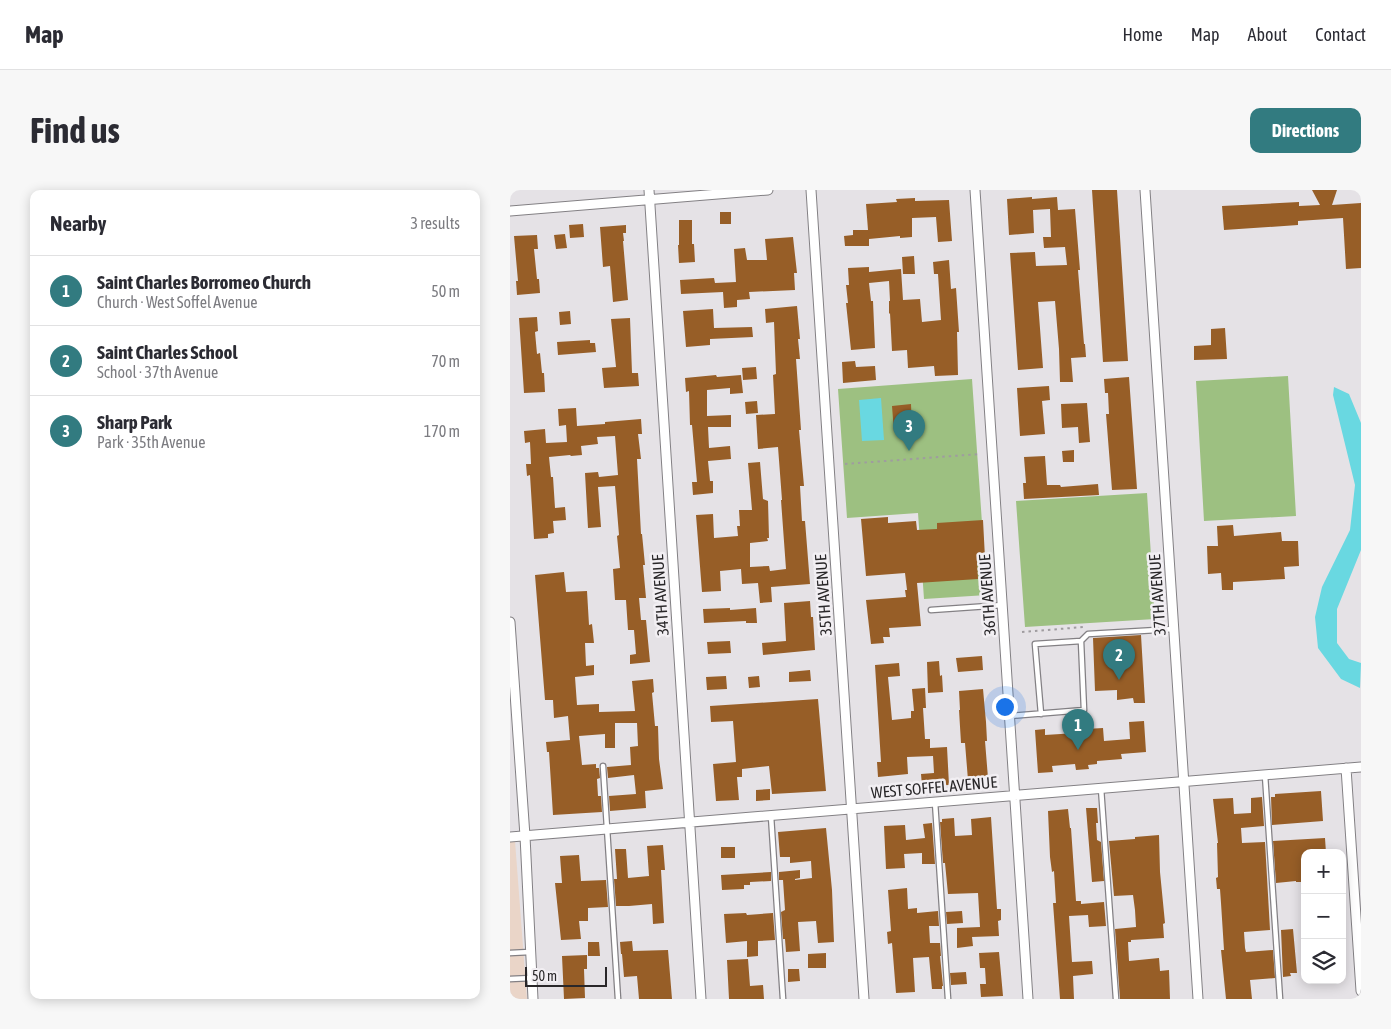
<!DOCTYPE html>
<html lang="en">
<head>
<meta charset="utf-8">
<style>
	:root { --surface:#fff; --page:#f7f7f7; --text:#2b2b33; --muted:#7c7c81; --line:#e1e1e2; --accent:#327b80 }
	body { margin:0; font-family:"Asap Condensed",sans-serif; background:var(--page); color:var(--text) }
	.controls { position:absolute; right:15px; bottom:15px; display:grid; overflow:hidden; border-radius:10px; box-shadow:0 2px 12px #0003 }
	.controls button { width:45px; height:45px; display:grid; place-items:center; padding:0; border:0; border-bottom:1px solid var(--line); background:var(--surface); color:var(--text); font:25px sans-serif }
	.scale { position:absolute; left:15px; bottom:12px; width:82px; box-sizing:border-box; padding-left:5px; border:2px solid #292729; border-top:0; font-size:14px; line-height:18px; white-space:nowrap; color:#292729; -webkit-text-stroke:4px #f2eff3; paint-order:stroke }
	.you { position:absolute; left:494px; top:516px; width:18px; height:18px; margin:-12px; border:4px solid #fff; border-radius:50%; background:#1a73e8; box-shadow:0 0 0 8px #1a73e833 }
	.badge { display:grid; place-items:center; width:32px; height:32px; border-radius:50%; background:var(--accent); color:#fff; font-size:16px; font-weight:700 }
	.pin { position:absolute; translate:-50% -41px; filter:drop-shadow(0 1px 2px #0008) }
	.pin::after { content:''; position:absolute; top:26px; width:18px; height:15px; background:inherit; clip-path:polygon(0 0,100% 0,50% 100%) }
	.list { margin:0; padding:0; list-style:none }
	h2 { display:flex; justify-content:space-between; align-items:center; height:65px; margin:0; padding:0 20px; font-size:21px }
	h2 small { font-size:16px; font-weight:400; color:var(--muted) }
	.list li { display:grid; grid-template-columns:32px 1fr auto; gap:15px; align-items:center; box-sizing:border-box; height:70px; padding:0 20px; border-top:1px solid var(--line) }
	.list b { display:block; font-size:19px; white-space:nowrap }
	.list p { margin:0; font-size:16px; white-space:nowrap; color:var(--muted) }
	.list em { font-size:16px; font-style:normal; color:var(--muted) }
	.icon { flex:none; width:28px; height:28px; fill:none; stroke:currentColor; stroke-width:2; stroke-linecap:round; stroke-linejoin:round }
	.map { position:relative; flex:none; width:851px; height:809px; overflow:hidden; border-radius:10px }
	header { display:flex; align-items:center; gap:30px; box-sizing:border-box; height:70px; padding:0 25px; background:var(--surface); border-bottom:1px solid var(--line) }
	header strong { font-size:24px }
	nav { display:flex; gap:28px; margin-inline-start:auto; font-size:18px }
	.intro { display:flex; align-items:center; justify-content:space-between; box-sizing:border-box; height:120px; padding:0 30px }
	h1 { margin:0; font-size:35px }
	.button { padding:12px 22px; border-radius:10px; background:var(--accent); color:#fff; font-size:18px; font-weight:700 }
	main { display:flex; gap:30px; padding:0 30px }
	aside { flex:1; background:var(--surface); border-radius:10px; box-shadow:0 2px 12px #0003 }
	.map>svg:first-child { display:block }
	.industrial { fill:#ead5c8 }
	.green { fill:#9dc081 }
	.water { fill:#69d8e1 }
	.building { fill:#975e27 }
	.lines { fill:none; stroke-linecap:round; stroke-linejoin:round }
	.lane-casing { stroke:#838084; stroke-width:7 }
	.street-casing { stroke:#838084; stroke-width:11 }
	.path { stroke:#9f9c9f; stroke-width:2; stroke-dasharray:2.5 4; stroke-linecap:butt }
	.lane { stroke:#fff; stroke-width:4.5 }
	.street { stroke:#fff; stroke-width:9 }
	.labels { text-anchor:middle; dominant-baseline:central; stroke-width:5; stroke-linejoin:round; paint-order:stroke }
	.street-label { font-size:16px; fill:#292729; stroke:#f2eff3 }
</style>
</head>
<body>
<header>
<strong>Map</strong>
<nav><a>Home</a><a>Map</a><a>About</a><a>Contact</a></nav>
</header>
<div class="intro"><h1>Find us</h1><a class="button">Directions</a></div>
<main>
<aside>
<h2>Nearby<small>3 results</small></h2>
<ul class="list">
<li><span class="badge">1</span><div><b>Saint Charles Borromeo Church</b><p>Church · West Soffel Avenue</p></div><em>50 m</em></li>
<li><span class="badge">2</span><div><b>Saint Charles School</b><p>School · 37th Avenue</p></div><em>70 m</em></li>
<li><span class="badge">3</span><div><b>Sharp Park</b><p>Park · 35th Avenue</p></div><em>170 m</em></li>
</ul>
</aside>
<div class="map">
<svg width="851" height="809" viewBox="0 0 851 809">
	<rect width="100%" height="100%" fill="#e5e2e6"/>
	<path class="industrial" d="M5,651L17,809H0V652Z"/>
	<path class="green" d="M778,186L786,326L694,331L686,191Z
		M462,189L477,405L414,409L408,323L337,328L328,199Z
		M637,303L645,429L515,437L506,311Z"/>
	<path class="water" d="M824,197L839,204L851,233V360L827,419V453L839,469L851,473L850,498L831,489L808,458L805,427L812,397L840,340L845,295L823,205Z
		M371,208L374,250L352,251L349,210Z"/>
	<path class="building" d="M582,0H607L618,171L593,172Z
		M802,0H827L822,15L851,13V78L836,79L833,28L788,31V35L714,40L712,16L789,12V16L810,15Z
		M522,7V9L547,7L548,20L565,19L570,80H568L574,154H575L576,167L561,168L563,192H550L549,159L545,111L528,112L533,178L508,180L500,63L525,62L526,76L557,75L555,57L534,58L533,47H541L540,19L523,20L524,43L499,45L497,9Z
		M405,8V11L439,10L442,51L428,52L426,27L402,28V47L390,48V46L359,49V56H335L334,46L343,45V40H358L356,14L387,12L386,9Z
		M210,22H221V34H210Z
		M169,30H182V54H184L185,72L169,73L168,55H169Z
		M73,34L74,47L60,48L59,35Z
		M116,35V43H113L114,51H113L118,110L103,112L100,76L93,77L90,37Z
		M55,44L57,58L46,59L44,45Z
		M27,45L28,59H24L27,89H29L30,103L7,105L6,91H8L4,46Z
		M283,47L287,83H284L285,100L239,102L240,109L227,110V117L214,118L213,102L171,104L170,90L204,88L205,93L226,92L224,59L235,58L237,70H257L255,49Z
		M404,66L405,84H393L392,67Z
		M439,70L441,99L446,98L449,142H447L448,185L425,186L424,176L398,178L397,160L382,161L380,123L379,124V111H380L379,91L359,93L361,111H363L365,158L341,160L336,113H338L336,95H339L338,78L359,77V82L391,79L393,110L410,109L412,132L431,130L428,84H424L423,72Z
		M287,116L290,149H288L290,169H286L291,240H289L294,296H290L292,331H295L300,394L261,397L262,412L250,413L248,393L232,394L231,379L210,381L211,401L192,402L186,325L203,324L204,348L228,346L227,336H230L229,320H242L238,273L250,272L253,309L258,311L259,348H257L258,351L240,353V377L259,376L260,381L276,379L271,310H272L268,257L248,259L246,225L265,224L263,185L266,184L264,132L256,133L255,119Z
		M203,119L204,138L242,137L243,147L200,149V155L176,157L173,121Z
		M60,121L61,134L50,135L49,122Z
		M27,127L28,141L25,142L27,164L30,163L32,183H34L35,202L14,203L9,128Z
		M120,128L122,183H128L129,196L94,198L92,178L106,177L101,129Z
		M715,138L717,169L684,170V156L701,155V139Z
		M80,150V153H85L86,162L48,165L47,152Z
		M345,171L346,177L365,176L366,190L333,193L332,172Z
		M246,177L247,189L233,190L232,178Z
		M206,185L207,187L231,185L233,203L220,204V198L197,200V226L221,225V237H198L199,258L220,256L221,269L198,271L200,291H203V303L183,305L182,292H187L182,235H180L179,201L176,202L175,188Z
		M619,187L627,299L602,300L596,224H599L598,203H595L594,189Z
		M539,196L540,210L532,211L535,244L510,246L507,198Z
		M247,211L248,223L236,224L235,212Z
		M577,213L580,252L569,253L568,237L552,238L551,214Z
		M401,214L402,240L384,242L382,216Z
		M66,218L67,236L95,234V232L131,229L132,244H128L131,269H127L131,344H132L135,375H133L136,408H129L131,430H136L140,472L120,474V465L126,464L124,440H118L116,410H105L103,379L110,378L107,346L109,345L105,296L88,297L91,337L78,338L75,283L88,282L89,287L108,285L105,246L87,247L88,254L71,256L72,265L61,266L60,265L39,267L41,287H43L45,318L55,317L56,330L43,331L44,343L38,344V348L24,349L20,285L17,286L16,274H21L20,252L15,253L14,241L35,239L36,253L57,252L56,235L49,236L48,219Z
		M564,260V272H553L552,261Z
		M535,266L537,295H550L551,297L588,294L589,305L514,309L513,293H516L514,267Z
		M378,327V333L406,331L407,340L427,339V333L473,330L475,368H467L468,389L407,393L411,436L379,438L380,447H373L374,453L361,454L356,410L396,407L395,400H397L395,383L356,386L351,329Z
		M723,335L724,346L771,342L772,351H788L789,376L774,377L775,389L723,392V400H712L711,383L698,384L697,356H708L707,336Z
		M54,382L56,402L77,401L79,435L82,434L84,453H75L76,476L84,475V485L65,487L67,515L89,514V522L125,521L122,491L143,489L144,502L142,503L145,536H148L149,569L153,599L135,601L136,618L100,621L99,606L126,604L124,585L98,588L97,577L121,575L120,557L128,556L127,533H105V558H95V544L69,546L72,575L86,574V578H89L90,588L87,589L88,606H91L92,622L43,625L39,562H37L36,552L60,550L58,526L44,528L43,510H35L25,385Z
		M300,411L301,427H303L305,460L253,465L252,453L276,451L274,413Z
		M220,418V420L246,418L247,433H236V431L194,433L193,419Z
		M631,445L635,513H624L623,508L607,510V500L585,501L583,448Z
		M220,451L221,463L198,464L197,452Z
		M472,466L473,480L448,482L446,468Z
		M429,471L430,486L432,485L433,502L418,503L417,472Z
		M389,473L390,486L378,487L382,530L401,528V521H404L402,499L415,498L416,518H413L415,549H420V558L437,557L439,595L412,596L411,584L424,583L423,566L397,567L398,584L368,587L367,572H371L365,475Z
		M300,480L301,491L279,492V482Z
		M216,486L217,499L197,500L196,487Z
		M249,486L250,497L239,498L238,487Z
		M473,499L476,532L477,551H475L478,588L458,590L455,553H451L449,520H450L449,501Z
		M308,509L316,601L262,604L259,576L232,579V587H227L229,610L206,611L203,574L226,572L223,531L201,532L200,516Z
		M634,531L636,562L611,564L612,569L587,571V574L578,575L579,579L566,580L565,574L542,576L543,582L528,583L525,540L535,539V545L566,543L565,536L576,535V539L593,538L594,551L620,549L619,532Z
		M260,599V610L246,611V600Z
		M811,601L813,631L762,635L761,607H765V604Z
		M752,607L754,636L731,638L732,653L755,652L760,740L734,742L735,758L736,762L763,760L765,788L740,790L742,809H716L711,760H714L711,713L710,699H707L706,688L708,687L707,653H708L703,609L723,608L724,624L741,623V608Z
		M576,618H587L588,633H586L587,650L591,652L594,691L582,692Z
		M558,619L560,638H561L566,711H571V714L594,712L596,736L579,737L578,725L559,726L562,772L582,771L583,784L563,786L564,809H550L543,713H546L544,681L542,682L540,667L538,621Z
		M481,627L487,719H491V730L488,731L489,746L462,747L463,756L447,758V738L470,737L468,703L438,704L435,673H433L430,632H432V629L444,628L445,646L462,645L461,629Z
		M422,633L425,674H412V663L394,664L395,678L376,679L374,636L395,635L396,650L415,648L413,634Z
		M316,638L322,700L324,752L308,753L306,731L288,732L290,761L276,762L275,749H273L271,722L275,720L273,690H269V682L290,680V688L285,689V690L302,688L301,671L280,673V667H270L268,642Z
		M649,645L650,682L655,733L653,734L654,748L621,750V752H618L619,771L649,768L650,781L659,780L660,809H610L605,739L626,737L625,720L623,705L604,706L599,651L625,649V647Z
		M815,648L816,663H795V692H786V691L766,693L763,651Z
		M153,655L155,680H151L154,733L143,734L142,714L119,716H106L104,689H107L105,659H116L118,688L139,686L137,656Z
		M211,657H225V668H211Z
		M69,665L71,691L96,690L98,717L78,718V731H69L71,749L51,750L45,693H52L50,666Z
		M261,682V691L240,692V695H234V699L212,700L211,685Z
		M397,698L398,719L407,718V723L428,721L429,736H419L420,753H430L431,766H430L433,796H432V799H422L419,767L403,768L405,802L386,803L382,753L378,754L377,742L381,741L378,700Z
		M452,721L453,733L437,734L436,722Z
		M236,723L237,725L263,723L265,750L248,751V766L237,767V751L216,753L214,724Z
		M783,739L787,783H780L781,786L773,787L771,740Z
		M122,751L123,761L158,760L162,809H129L127,786L114,787L112,764H111L110,752Z
		M78,752H89L90,766H78Z
		M489,762L493,806L471,807L470,794H476L475,778H470L469,763Z
		M316,763V778H298V764Z
		M77,765V779H74L75,808L54,809L52,766Z
		M238,769L240,796L253,795L254,809H219L217,770Z
		M278,779H289L290,791L278,792Z
		M456,782L457,794L441,795L440,783Z"/>
	<g class="lines">
		<defs>
			<path id="lane" d="M421,420L493,415
				M531,524L525,454L571,451L578,444L664,439
				M500,526L574,520L571,451
				M93,576L108,809
				M755,585L770,809
				M591,598L606,809
				M425,612L438,809
				M261,626L273,809
				M0,763L20,762
				M0,789L22,788"/>
			<path id="street" d="M139,0L191,809
				M301,0L354,809
				M465,0L518,809
				M635,0L688,809
				M0,21L258,0
				M0,432L15,646L23,809
				M836,578L851,801
				M0,647L851,577"/>
		</defs>
		<use href="#lane" class="lane-casing"/>
		<use href="#street" class="street-casing"/>
		<path class="path" d="M335,274L470,264
			M512,442L574,437"/>
		<use href="#lane" class="lane"/>
		<use href="#street" class="street"/>
	</g>
	<g class="labels">
		<g class="street-label">
			<text transform="translate(150 405) rotate(-94)">34TH AVENUE</text>
			<text transform="translate(313 405) rotate(-94)">35TH AVENUE</text>
			<text transform="translate(477 405) rotate(-94)">36TH AVENUE</text>
			<text transform="translate(647 405) rotate(-94)">37TH AVENUE</text>
			<text transform="translate(424 597) rotate(-5)">WEST SOFFEL AVENUE</text>
		</g>
	</g>
</svg>
<div class="controls">
<button>+</button>
<button>−</button>
<button><svg class="icon" aria-label="layers" viewBox="0 0 24 24"><path d="M12 4l9 5-9 5-9-5zM3 14l9 5 9-5"/></svg></button>
</div>
<div class="scale">50 m</div>
<div class="you"></div>
<div class="pin badge" style="left:568px;top:560px">1</div>
<div class="pin badge" style="left:609px;top:490px">2</div>
<div class="pin badge" style="left:399px;top:261px">3</div>
</div>
</main>
</body>
</html>
